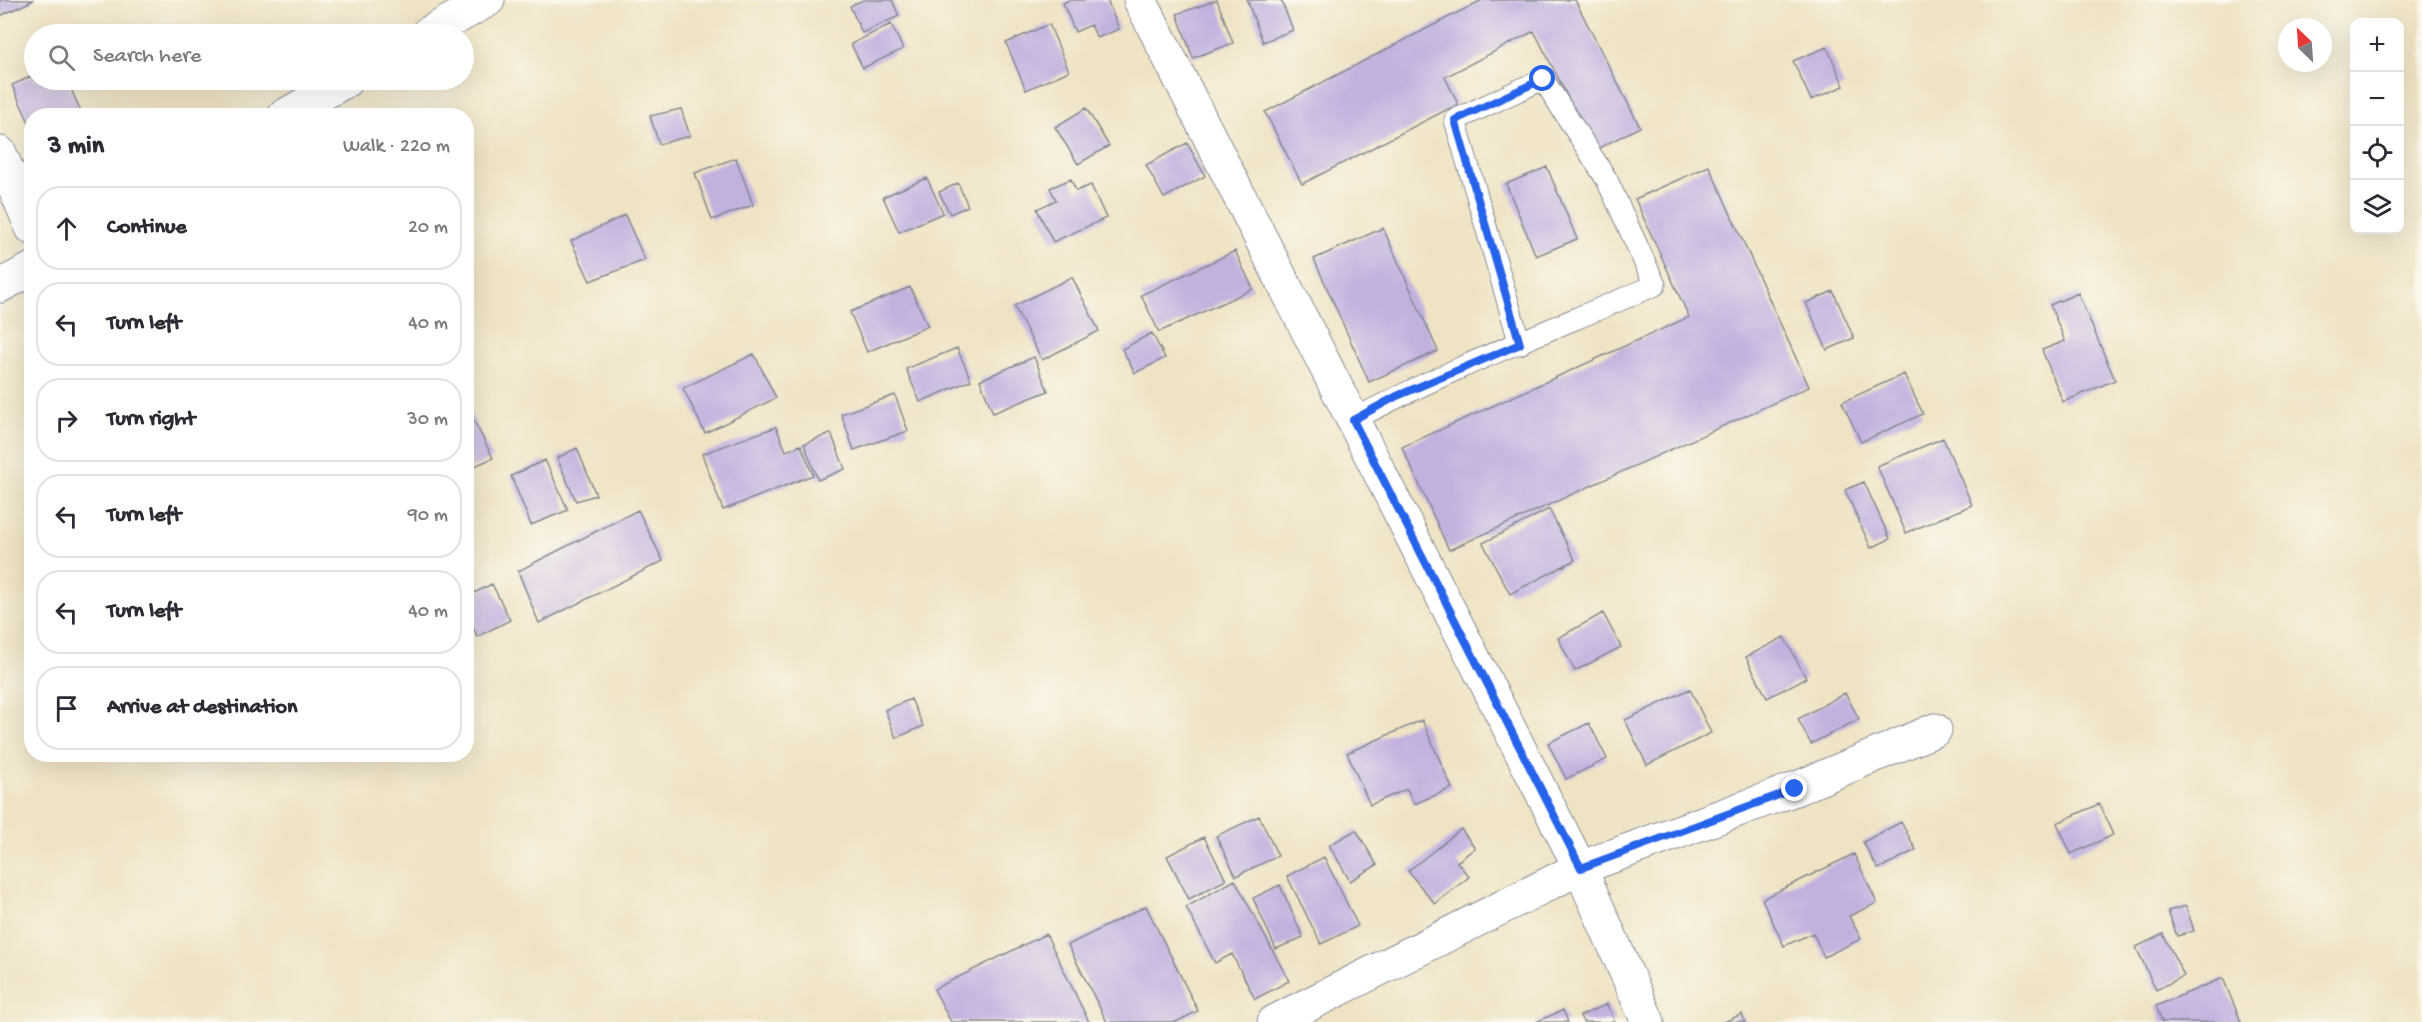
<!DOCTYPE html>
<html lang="en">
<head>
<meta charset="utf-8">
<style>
	:root { --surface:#fff; --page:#f7f7f7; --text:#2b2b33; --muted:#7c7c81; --line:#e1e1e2 }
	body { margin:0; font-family:"Gochi Hand",sans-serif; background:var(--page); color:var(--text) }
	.controls { position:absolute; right:18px; top:18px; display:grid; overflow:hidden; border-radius:12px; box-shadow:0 6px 24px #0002 }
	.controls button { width:54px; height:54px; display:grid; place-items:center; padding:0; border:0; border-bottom:2px solid var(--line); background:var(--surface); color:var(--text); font:30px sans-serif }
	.compass { position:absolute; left:2278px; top:18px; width:54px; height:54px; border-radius:50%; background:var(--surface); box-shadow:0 6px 24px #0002; rotate:335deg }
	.stop { position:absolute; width:18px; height:18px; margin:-14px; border:4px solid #2563eb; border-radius:50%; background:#fff }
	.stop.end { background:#2563eb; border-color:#fff; box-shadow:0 2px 6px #0008 }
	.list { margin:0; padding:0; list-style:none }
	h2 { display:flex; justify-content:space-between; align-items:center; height:78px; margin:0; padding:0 24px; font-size:26px }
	h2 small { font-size:20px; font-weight:400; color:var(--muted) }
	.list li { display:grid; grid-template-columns:39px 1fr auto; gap:18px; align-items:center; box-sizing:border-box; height:84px; margin:0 12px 12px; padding:0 12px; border:2px solid var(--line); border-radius:24px }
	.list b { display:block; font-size:22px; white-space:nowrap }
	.list em { font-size:20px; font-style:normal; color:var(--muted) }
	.icon { flex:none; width:33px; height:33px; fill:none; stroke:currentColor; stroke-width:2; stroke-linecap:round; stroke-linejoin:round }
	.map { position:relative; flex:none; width:2422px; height:1022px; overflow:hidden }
	.search { position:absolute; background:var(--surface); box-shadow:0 6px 24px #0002; left:24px; top:24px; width:450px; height:66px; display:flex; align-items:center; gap:15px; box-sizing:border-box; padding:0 21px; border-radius:33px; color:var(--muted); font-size:22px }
	.panel { position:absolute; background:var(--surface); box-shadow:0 6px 24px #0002; left:24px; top:108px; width:450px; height:654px; border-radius:24px }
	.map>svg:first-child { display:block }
	.building { fill:#c2b1df }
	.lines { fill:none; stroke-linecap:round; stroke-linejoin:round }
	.service-casing { stroke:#858991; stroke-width:23 }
	.minor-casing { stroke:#858991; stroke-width:35 }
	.service { stroke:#fff; stroke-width:21 }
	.minor { stroke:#fff; stroke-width:33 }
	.route { stroke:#2563eb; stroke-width:8 }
</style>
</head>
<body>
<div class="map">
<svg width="2422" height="1022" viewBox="0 0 2422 1022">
	<rect width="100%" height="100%" fill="#fbf7ec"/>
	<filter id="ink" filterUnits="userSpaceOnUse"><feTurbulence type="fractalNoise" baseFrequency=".0167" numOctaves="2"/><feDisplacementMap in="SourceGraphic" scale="12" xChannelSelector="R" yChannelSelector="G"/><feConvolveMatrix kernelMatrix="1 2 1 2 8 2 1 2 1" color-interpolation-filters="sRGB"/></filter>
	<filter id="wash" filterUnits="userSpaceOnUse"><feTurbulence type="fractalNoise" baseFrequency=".008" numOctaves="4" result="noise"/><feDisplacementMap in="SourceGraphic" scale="24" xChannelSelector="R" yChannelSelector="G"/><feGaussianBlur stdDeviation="1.35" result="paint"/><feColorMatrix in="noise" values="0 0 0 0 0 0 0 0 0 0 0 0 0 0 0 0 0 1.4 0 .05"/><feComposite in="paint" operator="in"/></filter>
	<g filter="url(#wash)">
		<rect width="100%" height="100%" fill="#efe3c4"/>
		<g id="blocks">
			<path class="building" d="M0,0H34L0,16Z
				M863,0H892L899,16L862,33L850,6Z
				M1069,0H1107L1119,29L1097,38L1091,25L1075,32L1063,3Z
				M1217,0L1233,43L1193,58L1177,14Z
				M1247,0H1281L1293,30L1263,42Z
				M1482,0H1575L1640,127L1595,150L1534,31L1445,77L1458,104L1302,184L1265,112Z
				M891,24L903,49L863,68L851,44Z
				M1049,24L1069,71L1026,90L1006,43Z
				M1827,47L1844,86L1811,100L1793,61Z
				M34,75V80H67L83,116H32V129L12,85Z
				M1086,108L1109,146L1078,164L1055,127Z
				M681,109L690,136L659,144L650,116Z
				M1187,143L1205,176L1164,198L1146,165Z
				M736,158L753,205L712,220L695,173Z
				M1709,166L1809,387L1449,550L1402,447L1689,317L1635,199Z
				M1547,167L1577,239L1536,256L1506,184Z
				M927,178L943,213L899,232L883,197Z
				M1071,179L1076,191L1091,185L1106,218L1053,242L1037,209L1056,200L1050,188Z
				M958,183L968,206L950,214L939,192Z
				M625,215L645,260L590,281L571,241Z
				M1383,228L1438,351L1369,382L1314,259Z
				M1235,251L1253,289L1159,332L1141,295Z
				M1072,277L1099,331L1042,360L1014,306Z
				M910,287L928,326L867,352L850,312Z
				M1833,291L1854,338L1827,350L1806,303Z
				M2078,293L2115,380L2063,402L2042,350L2065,341L2050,305Z
				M1152,333L1165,358L1135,373L1122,349Z
				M957,348L971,380L920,402L906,369Z
				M754,354L776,398L705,433L683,388Z
				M1034,357L1048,391L993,413L980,380Z
				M1904,374L1923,414L1861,442L1842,402Z
				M895,395L908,431L854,450L841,414Z
				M469,411L493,458L466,470V412Z
				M776,427L786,451L801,445L813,475L723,510L702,454Z
				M831,433L845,469L818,480L804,444Z
				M1943,438L1972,505L1906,533L1877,466Z
				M577,448L596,495L576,501L557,458Z
				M545,460L568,510L531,525L511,476Z
				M1864,482L1890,539L1871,548L1845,490Z
				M1549,509L1575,560L1510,594L1483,543Z
				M638,510L663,561L539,623L518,571Z
				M466,513L472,527L466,529Z
				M492,584L510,620L477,637L466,609V597Z
				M1603,613L1621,647L1575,671L1558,638Z
				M1784,637L1806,678L1767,698L1746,657Z
				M1690,689L1711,733L1647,765L1625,720Z
				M1845,693L1859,719L1811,744L1798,719Z
				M911,699L923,726L896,738L885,710Z
				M1422,720L1452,788L1414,804L1407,789L1370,805L1347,753Z
				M1589,723L1607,759L1566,779L1548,743Z
				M2099,804L2113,835L2071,854L2057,823Z
				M1259,816L1278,856L1236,876L1216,836Z
				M1901,822L1916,850L1878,869L1863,842Z
				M1461,829L1475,848L1457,862L1469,877L1435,904L1408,871Z
				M1356,830L1377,865L1350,881L1329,845Z
				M1204,837L1226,880L1189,899L1167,856Z
				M1854,854L1877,903L1849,916L1861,939L1824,957L1813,933L1784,946L1762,899Z
				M1324,857L1358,926L1321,944L1287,876Z
				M1235,880L1289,981L1255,999L1232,954L1215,963L1186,907Z
				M1280,885L1303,937L1276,949L1253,898Z
				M1146,906L1198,1011L1176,1022H1107L1068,945Z
				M2186,906L2194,931L2177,936L2168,911Z
				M1046,934L1089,1022H951L934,989Z
				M2163,934L2184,976L2156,990L2136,947Z
				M2223,978L2241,1022H2162L2156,1006Z
				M1607,1004L1615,1022H1583L1580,1016Z
				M1563,1010L1568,1022H1536Z
				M1742,1014L1745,1022H1724Z"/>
		</g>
	</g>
	<g filter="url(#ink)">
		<use href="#blocks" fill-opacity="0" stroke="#858991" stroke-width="1.5"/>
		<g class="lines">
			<defs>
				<path id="service" d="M1353,420C1450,368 1554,329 1655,285L1607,180L1543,79L1455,120L1520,344"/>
				<path id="minor" d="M1140,0L1580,868L1648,1022
					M427,34L488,0
					M284,116L347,80
					M0,153L32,228
					M0,286L32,269
					M1274,1022L1580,868L1795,789L1935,730"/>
			</defs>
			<use href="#service" class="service-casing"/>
			<use href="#minor" class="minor-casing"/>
			<use href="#service" class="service"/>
			<use href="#minor" class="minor"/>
		</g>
	</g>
	<g class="lines" filter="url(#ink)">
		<path class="route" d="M1543,79L1455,120L1520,344L1397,396L1353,420L1581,868L1795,789"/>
	</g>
</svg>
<div class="controls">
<button>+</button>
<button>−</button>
<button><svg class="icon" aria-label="locate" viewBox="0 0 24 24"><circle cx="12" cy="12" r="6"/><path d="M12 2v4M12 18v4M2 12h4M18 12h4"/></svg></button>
<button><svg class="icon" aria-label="layers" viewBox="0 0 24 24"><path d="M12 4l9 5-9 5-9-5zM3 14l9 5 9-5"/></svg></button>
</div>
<svg class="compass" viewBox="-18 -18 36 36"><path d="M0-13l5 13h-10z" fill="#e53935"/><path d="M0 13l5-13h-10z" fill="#7c7c81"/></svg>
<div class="stop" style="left:1543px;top:79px"></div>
<div class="stop end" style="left:1795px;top:789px"></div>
<div class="search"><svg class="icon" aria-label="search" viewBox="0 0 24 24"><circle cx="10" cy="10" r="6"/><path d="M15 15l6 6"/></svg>Search here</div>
<section class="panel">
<h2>3 min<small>Walk · 220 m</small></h2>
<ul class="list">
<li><svg class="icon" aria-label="ahead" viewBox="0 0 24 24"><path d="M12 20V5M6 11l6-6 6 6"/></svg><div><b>Continue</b></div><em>20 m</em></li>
<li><svg class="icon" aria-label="left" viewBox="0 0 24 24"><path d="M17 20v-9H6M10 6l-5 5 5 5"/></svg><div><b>Turn left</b></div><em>40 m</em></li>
<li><svg class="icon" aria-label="right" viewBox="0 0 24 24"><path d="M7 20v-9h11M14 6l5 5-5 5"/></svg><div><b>Turn right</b></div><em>30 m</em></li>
<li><svg class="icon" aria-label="left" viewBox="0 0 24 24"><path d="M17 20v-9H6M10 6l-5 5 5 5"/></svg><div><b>Turn left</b></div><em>90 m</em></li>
<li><svg class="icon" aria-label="left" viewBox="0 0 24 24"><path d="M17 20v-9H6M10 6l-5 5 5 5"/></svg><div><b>Turn left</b></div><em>40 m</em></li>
<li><svg class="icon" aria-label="arrive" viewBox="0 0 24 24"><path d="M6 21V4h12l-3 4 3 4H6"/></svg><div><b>Arrive at destination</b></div></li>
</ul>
</section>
</div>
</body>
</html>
